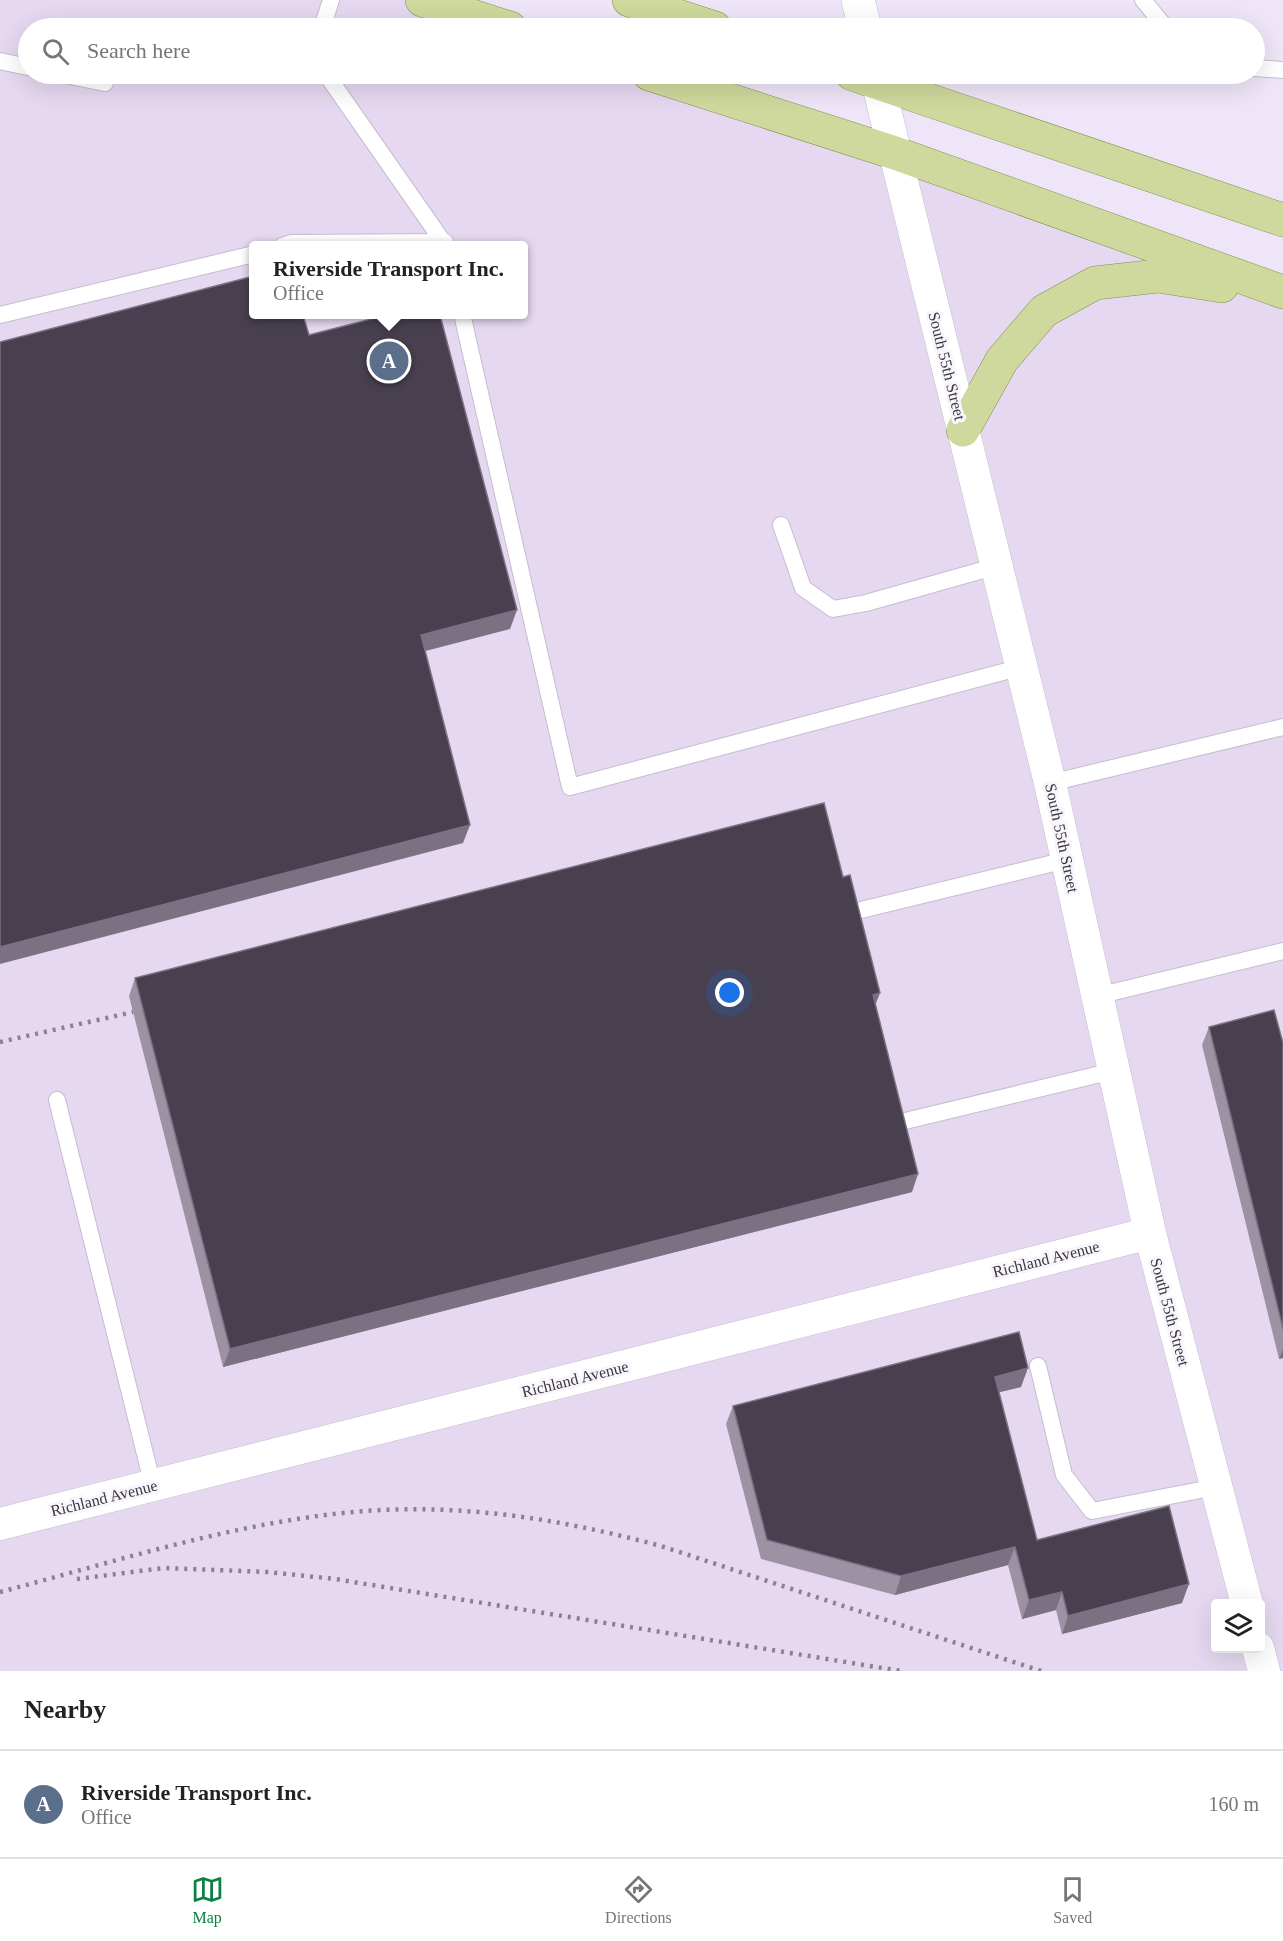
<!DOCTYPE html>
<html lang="en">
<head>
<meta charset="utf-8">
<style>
	:root { --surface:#fff; --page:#f2f2f2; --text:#222; --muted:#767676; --line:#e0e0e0; --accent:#0b8043 }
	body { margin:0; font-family:Georgia,serif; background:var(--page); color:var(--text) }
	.controls { position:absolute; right:18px; bottom:18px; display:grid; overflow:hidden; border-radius:6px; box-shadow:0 6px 24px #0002 }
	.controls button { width:54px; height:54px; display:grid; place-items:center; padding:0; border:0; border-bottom:2px solid var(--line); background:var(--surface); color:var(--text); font:30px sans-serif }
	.you { position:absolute; left:730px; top:993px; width:21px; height:21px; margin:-15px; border:4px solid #fff; border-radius:50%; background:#1a73e8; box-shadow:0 0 0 9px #1a73e833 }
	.badge { display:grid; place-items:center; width:39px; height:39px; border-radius:50%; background:var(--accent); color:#fff; font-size:20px; font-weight:700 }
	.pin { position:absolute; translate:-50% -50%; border:3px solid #fff; box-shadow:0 2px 6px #0006 }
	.popup { position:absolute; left:249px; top:241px; width:279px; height:78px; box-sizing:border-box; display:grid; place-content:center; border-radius:6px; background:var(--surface); filter:drop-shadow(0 2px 4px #0005); font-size:20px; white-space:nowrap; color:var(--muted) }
	.popup b { font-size:22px; color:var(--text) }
	.popup::after { content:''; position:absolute; left:50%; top:100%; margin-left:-12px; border:12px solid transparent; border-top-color:var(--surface) }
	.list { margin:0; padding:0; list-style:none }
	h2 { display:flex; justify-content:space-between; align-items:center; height:78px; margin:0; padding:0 24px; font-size:26px }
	h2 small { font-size:20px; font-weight:400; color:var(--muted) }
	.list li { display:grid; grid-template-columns:39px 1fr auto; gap:18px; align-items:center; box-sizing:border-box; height:108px; padding:0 24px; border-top:2px solid var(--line) }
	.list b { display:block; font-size:22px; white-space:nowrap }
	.list p { margin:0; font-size:20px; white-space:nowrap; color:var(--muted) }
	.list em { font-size:20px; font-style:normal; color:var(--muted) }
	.icon { flex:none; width:33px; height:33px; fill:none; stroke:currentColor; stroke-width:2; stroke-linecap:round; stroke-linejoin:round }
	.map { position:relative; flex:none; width:1283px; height:1671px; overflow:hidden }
	.search { position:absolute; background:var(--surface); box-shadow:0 6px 24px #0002; left:18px; right:18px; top:18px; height:66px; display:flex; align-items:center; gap:15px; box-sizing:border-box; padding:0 21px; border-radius:33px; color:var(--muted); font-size:22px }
	.sheet { height:186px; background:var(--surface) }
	nav { display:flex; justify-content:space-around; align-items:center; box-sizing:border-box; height:84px; border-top:2px solid var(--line); background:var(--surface); font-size:16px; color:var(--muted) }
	nav a { display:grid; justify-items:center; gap:3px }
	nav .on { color:var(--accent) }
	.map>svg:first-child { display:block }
	.built { fill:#e5d8f0; fill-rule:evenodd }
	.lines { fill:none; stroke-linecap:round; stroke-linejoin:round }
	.service-casing { stroke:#c6bdcf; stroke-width:18 }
	.minor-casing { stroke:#c6bdcf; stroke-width:33 }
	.secondary-casing { stroke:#c6bdcf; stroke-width:34 }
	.primary-casing { stroke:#869052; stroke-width:34 }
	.service { stroke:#fff; stroke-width:16 }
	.minor { stroke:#fff; stroke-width:32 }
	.secondary { stroke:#fff; stroke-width:33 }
	.primary { stroke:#cfd99d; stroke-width:33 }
	.rail { stroke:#89828e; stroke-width:4.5; stroke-dasharray:3 6; stroke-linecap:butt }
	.wall { fill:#9c92a4 }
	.shaded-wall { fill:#7a7282 }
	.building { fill:#48404f; stroke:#7a7282; stroke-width:1.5 }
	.labels { text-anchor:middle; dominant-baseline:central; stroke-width:6; stroke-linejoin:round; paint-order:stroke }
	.street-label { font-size:16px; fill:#3b373e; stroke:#f9f5fc }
</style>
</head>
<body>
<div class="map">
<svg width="1283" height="1671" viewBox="0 0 1283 1671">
	<rect width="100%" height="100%" fill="#efe5f8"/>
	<path class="built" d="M0,0H407L493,28H28V74H627L1283,292V1671H0ZM254,246H524V314H254ZM1216,1604H1260V1648H1216Z"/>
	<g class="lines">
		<defs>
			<path id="service" d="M1143,0L1166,28
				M322,28L331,0
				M0,61L28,67
				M1254,68L1283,70
				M60,74L105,83
				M326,74L446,246
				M282,246L291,243L445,242
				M462,314L570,787L1022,667
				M0,315L254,254
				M781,525L803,588L833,609L866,603L997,566
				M1050,783L1283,727
				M857,911L1066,860
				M1097,996L1283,951
				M57,1100L153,1486
				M901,1122L1113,1071
				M1038,1366L1064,1475L1092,1511L1216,1487"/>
			<path id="minor" d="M895,153L1050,783L1150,1233L1247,1604
				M0,1524L1150,1233
				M1258,1648L1264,1671"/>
			<path id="secondary" d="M858,0L865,28
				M876,74L895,153"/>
			<path id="primary" d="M422,0L510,28
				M629,0L715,28
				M649,74L895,153L1283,292
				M852,74L1283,220
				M963,430L1002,360L1044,311L1095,283L1158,276L1222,286"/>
		</defs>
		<use href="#service" class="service-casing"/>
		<use href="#minor" class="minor-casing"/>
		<use href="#secondary" class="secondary-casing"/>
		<use href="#primary" class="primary-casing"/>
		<use href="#service" class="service"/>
		<use href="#minor" class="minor"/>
		<use href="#secondary" class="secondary"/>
		<use href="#primary" class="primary"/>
		<path class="rail" d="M0,1042L133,1012
			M77,1579L164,1568L268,1572L335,1579L901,1671
			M0,1592C145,1554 295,1502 446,1510C520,1513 590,1527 661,1546L1041,1671"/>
	</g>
	<path class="wall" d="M135,978L875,1006L912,1192L223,1367L129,996Z
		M1209,1027L1283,1043V1358L1279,1359L1202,1045Z
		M1021,1387L999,1392L1037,1540L1182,1603L1062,1634L1056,1610L1022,1619L1008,1565L895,1595L761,1559L726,1424L733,1406Z"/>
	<path class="shaded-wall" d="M517,610L510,629L414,654L421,635Z
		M470,825L463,843L0,964V947Z
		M880,993L873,1011V995Z
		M918,1174L912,1192L223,1367L230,1349Z
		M1283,1349V1358L1279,1359Z
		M1028,1368L1021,1387L988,1395L995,1377Z
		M1015,1547L1008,1565L895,1595L901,1576Z
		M1189,1584L1182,1603L1062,1634L1068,1616Z
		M1062,1592L1056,1610L1022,1619L1029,1600Z"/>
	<path class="building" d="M254,276V315H303L309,335L387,315H440L517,610L421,635L470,825L0,947V342Z
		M824,803L843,877L850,875L880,993L873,995L918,1174L230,1349L135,978Z
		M1274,1010L1283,1043V1329L1209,1027Z
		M1019,1332L1028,1368L995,1377L1037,1540L1169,1506L1189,1584L1068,1616L1062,1592L1029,1600L1015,1547L901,1576L767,1540L733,1406Z"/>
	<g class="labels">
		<g class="street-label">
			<text transform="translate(947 366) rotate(76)">South 55th Street</text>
			<text transform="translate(1062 838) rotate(78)">South 55th Street</text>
			<text transform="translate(1046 1259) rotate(-14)">Richland Avenue</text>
			<text transform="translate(1170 1312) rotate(75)">South 55th Street</text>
			<text transform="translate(575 1379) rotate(-14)">Richland Avenue</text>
			<text transform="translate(104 1498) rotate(-14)">Richland Avenue</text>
		</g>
	</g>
</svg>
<div class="controls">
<button><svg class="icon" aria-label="layers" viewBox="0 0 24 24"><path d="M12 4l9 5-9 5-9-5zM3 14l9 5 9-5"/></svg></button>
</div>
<div class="you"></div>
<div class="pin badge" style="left:389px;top:361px;background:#5c6f8a">A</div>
<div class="popup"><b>Riverside Transport Inc.</b>Office</div>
<div class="search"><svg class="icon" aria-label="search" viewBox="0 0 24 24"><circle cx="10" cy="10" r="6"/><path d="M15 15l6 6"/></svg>Search here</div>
</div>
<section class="sheet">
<h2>Nearby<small></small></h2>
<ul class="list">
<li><span class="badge" style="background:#5c6f8a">A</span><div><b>Riverside Transport Inc.</b><p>Office</p></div><em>160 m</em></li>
</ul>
</section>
<nav>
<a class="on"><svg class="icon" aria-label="map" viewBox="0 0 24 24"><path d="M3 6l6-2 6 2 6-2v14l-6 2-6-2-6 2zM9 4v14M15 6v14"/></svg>Map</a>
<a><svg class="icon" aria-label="directions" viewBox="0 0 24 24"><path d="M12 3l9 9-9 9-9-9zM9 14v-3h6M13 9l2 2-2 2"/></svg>Directions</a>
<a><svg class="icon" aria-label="saved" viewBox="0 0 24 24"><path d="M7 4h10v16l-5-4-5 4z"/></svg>Saved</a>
</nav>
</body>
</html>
